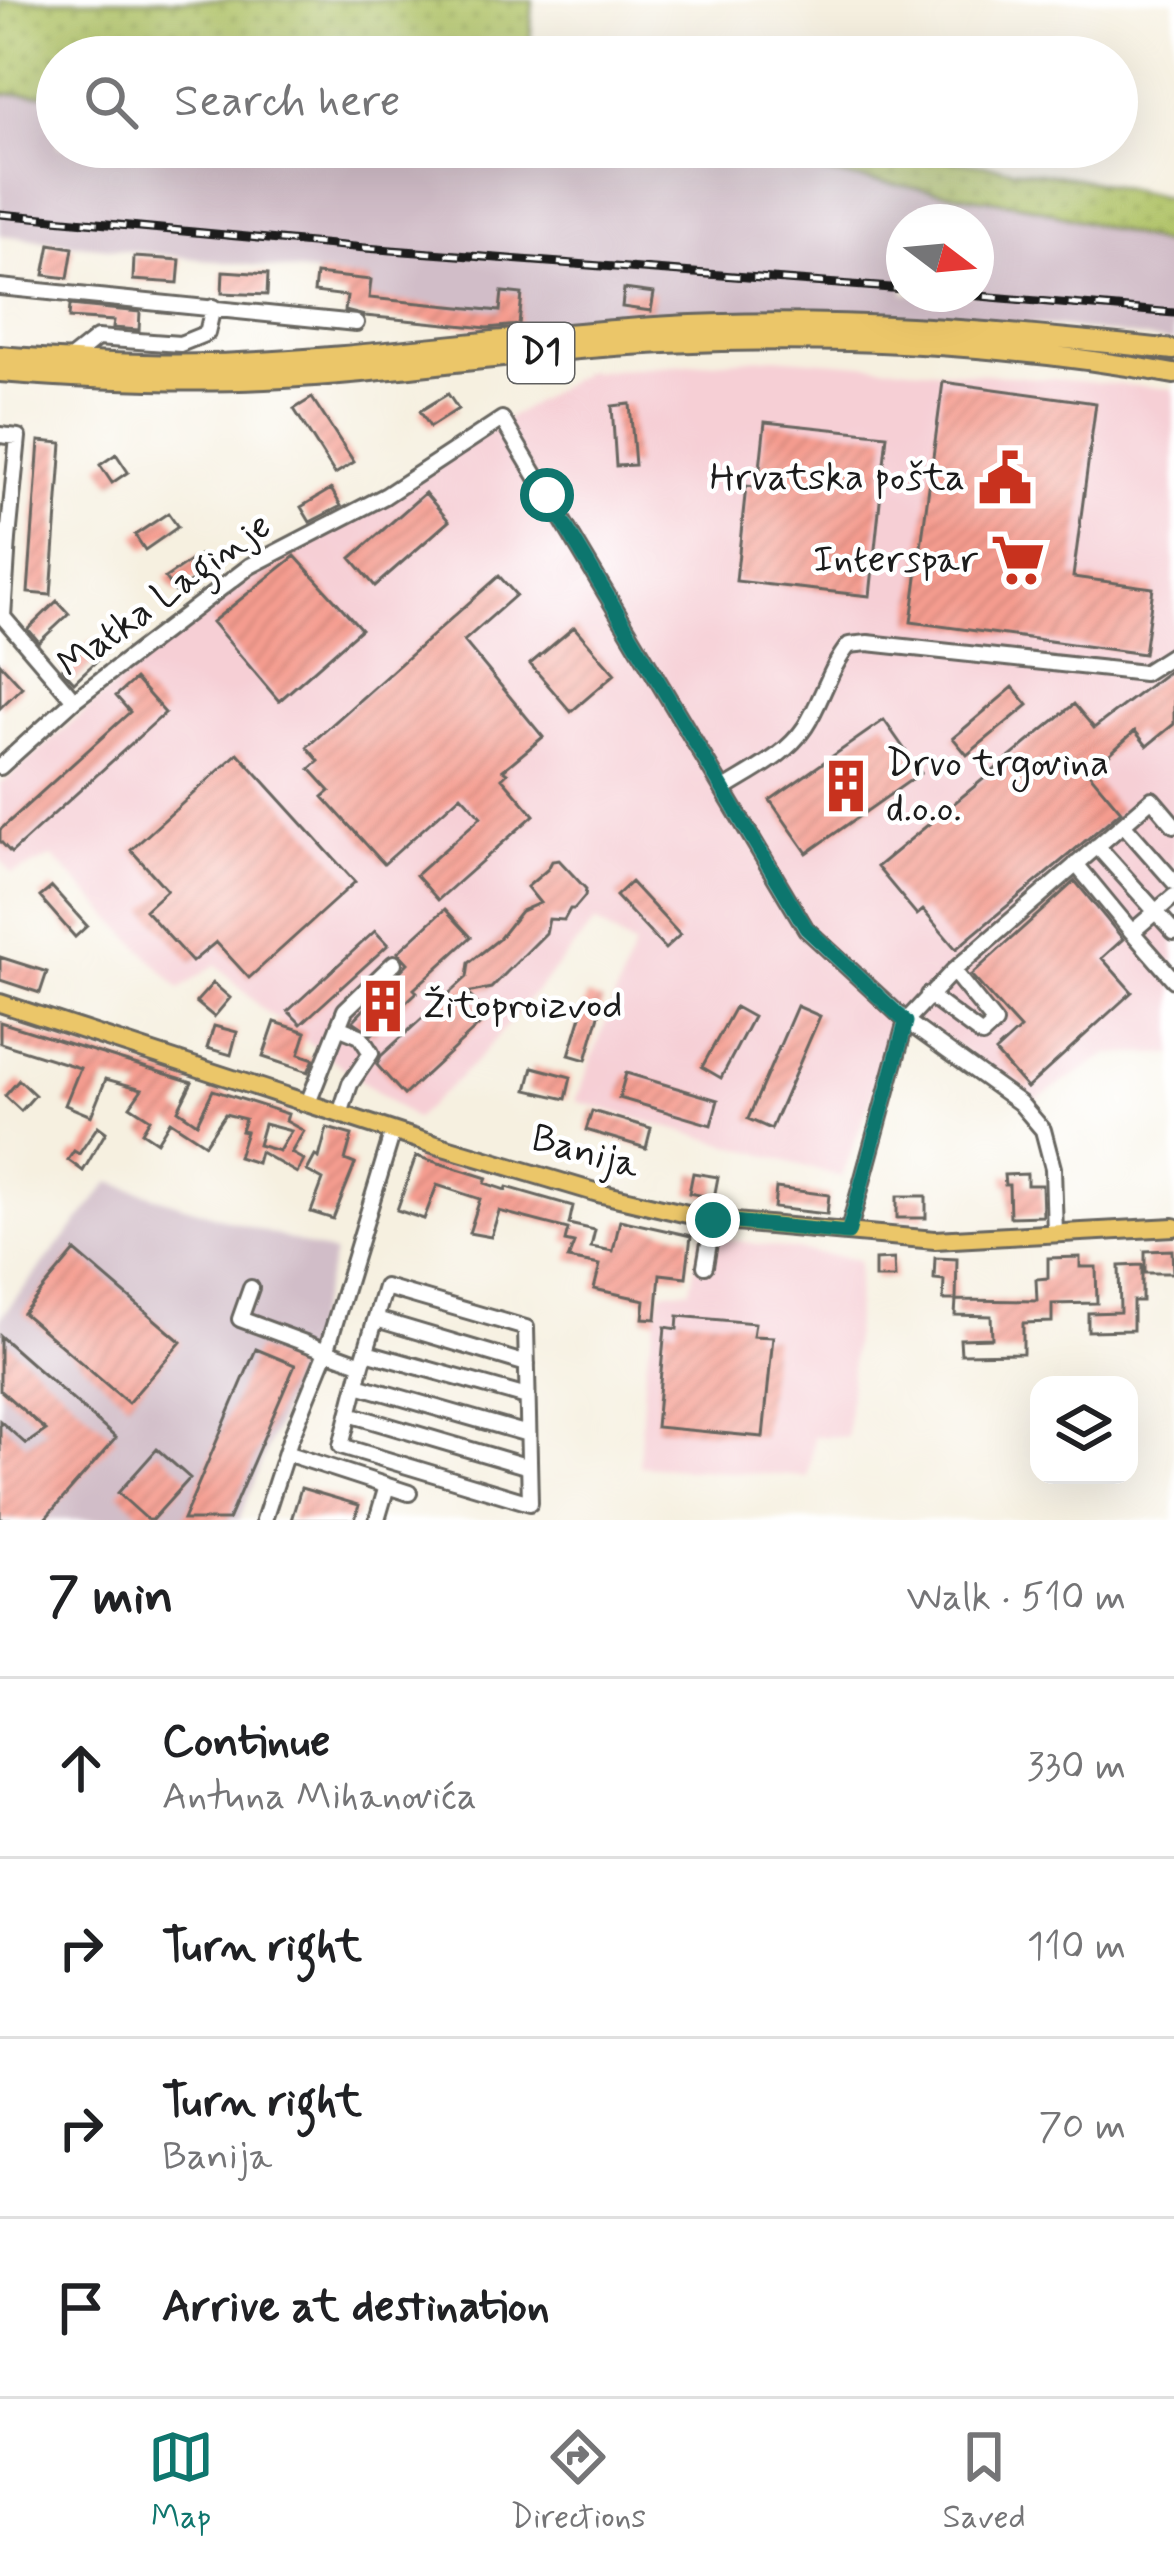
<!DOCTYPE html>
<html lang="en">
<head>
<meta charset="utf-8">
<style>
	:root { --surface:#fff; --page:#f2f2f2; --text:#202124; --muted:#757577; --line:#e0e0e0; --accent:#0f766e }
	body { margin:0; font-family:Mynerve,sans-serif; background:var(--page); color:var(--text) }
	.controls { position:absolute; right:36px; bottom:36px; display:grid; overflow:hidden; border-radius:24px; box-shadow:0 12px 48px #0002 }
	.controls button { width:108px; height:108px; display:grid; place-items:center; padding:0; border:0; border-bottom:3px solid var(--line); background:var(--surface); color:var(--text); font:60px sans-serif }
	.compass { position:absolute; left:886px; top:204px; width:108px; height:108px; border-radius:50%; background:var(--surface); box-shadow:0 12px 48px #0002; rotate:106deg }
	.stop { position:absolute; width:36px; height:36px; margin:-27px; border:9px solid #0f766e; border-radius:50%; background:#fff }
	.stop.end { background:#0f766e; border-color:#fff; box-shadow:0 3px 12px #0008 }
	.list { margin:0; padding:0; list-style:none }
	h2 { display:flex; justify-content:space-between; align-items:center; height:156px; margin:0; padding:0 48px; font-size:51px }
	h2 small { font-size:39px; font-weight:400; color:var(--muted) }
	.list li { display:grid; grid-template-columns:78px 1fr auto; gap:36px; align-items:center; box-sizing:border-box; height:180px; padding:0 48px; border-top:3px solid var(--line) }
	.list b { display:block; font-size:45px; white-space:nowrap }
	.list p { margin:0; font-size:39px; white-space:nowrap; color:var(--muted) }
	.list em { font-size:39px; font-style:normal; color:var(--muted) }
	.icon { flex:none; width:66px; height:66px; fill:none; stroke:currentColor; stroke-width:2; stroke-linecap:round; stroke-linejoin:round }
	.map { position:relative; flex:none; width:1174px; height:1520px; overflow:hidden }
	.search { position:absolute; background:var(--surface); box-shadow:0 12px 48px #0002; left:36px; right:36px; top:36px; height:132px; display:flex; align-items:center; gap:30px; box-sizing:border-box; padding:0 42px; border-radius:66px; color:var(--muted); font-size:45px }
	.sheet { height:876px; background:var(--surface) }
	nav { display:flex; justify-content:space-around; align-items:center; box-sizing:border-box; height:168px; border-top:3px solid var(--line); background:var(--surface); font-size:33px; color:var(--muted) }
	nav a { display:grid; justify-items:center; gap:6px }
	nav .on { color:var(--accent) }
	.map>svg:first-child { display:block }
	.built { fill:#f6cfd5 }
	.industrial { fill:#d1bdc8; fill-rule:evenodd }
	.grass { fill:url(#grass-dots); stroke:#667042; stroke-width:3 }
	.building { fill:url(#building-hatch); fill-rule:evenodd }
	.lines { fill:none; stroke-linecap:round; stroke-linejoin:round }
	.minor-casing { stroke:#686661; stroke-width:20 }
	.major-casing { stroke:#686661; stroke-width:22 }
	.highway-casing { stroke:#686661; stroke-width:24 }
	.minor { stroke:#fff; stroke-width:14 }
	.major { stroke:#ebc669; stroke-width:16 }
	.highway { stroke:#ebc669; stroke-width:18 }
	.rail-casing { stroke:#1c1c1c; stroke-width:9 }
	.rail { stroke:#fff; stroke-width:4.5; stroke-dasharray:14; stroke-linecap:butt }
	.route { stroke:#0f766e; stroke-width:15 }
	.labels { text-anchor:middle; dominant-baseline:central; stroke-width:9; stroke-linejoin:round; paint-order:stroke }
	.shield { fill:#fff; stroke:#606060; stroke-width:3 }
	.shield-label { font-size:36px; font-weight:bold; fill:#1c1c1c }
	.poi-label { font-size:39px; fill:#1c1c1c; stroke:#fff; text-anchor:end }
	.street-label { font-size:39px; fill:#1c1c1c; stroke:#fff }
</style>
</head>
<body>
<div class="map">
<svg width="1174" height="1520" viewBox="0 0 1174 1520">
	<defs>
		<pattern id="grass-dots" width="8" height="8" patternUnits="userSpaceOnUse" patternTransform="scale(3)"><rect width="8" height="8" fill="#b0c367"/><path d="M2 2h.1M6 6h.1" fill="none" stroke="#97a759" stroke-width="1.8" stroke-linecap="round"/></pattern>
		<pattern id="building-hatch" width="6" height="6" patternUnits="userSpaceOnUse" patternTransform="scale(3)"><rect width="6" height="6" fill="#f59c8f"/><path d="M-1 1l2-2M0 6l6-6M5 7l2-2" fill="none" stroke="#d1867b"/></pattern>
	</defs>
	<rect width="100%" height="100%" fill="#fff"/>
	<filter id="ink" filterUnits="userSpaceOnUse"><feTurbulence type="fractalNoise" baseFrequency=".00833" numOctaves="2"/><feDisplacementMap in="SourceGraphic" scale="24" xChannelSelector="R" yChannelSelector="G"/><feConvolveMatrix kernelMatrix="1 2 1 2 8 2 1 2 1" color-interpolation-filters="sRGB"/></filter>
	<filter id="wash" filterUnits="userSpaceOnUse"><feTurbulence type="fractalNoise" baseFrequency=".004" numOctaves="4" result="noise"/><feDisplacementMap in="SourceGraphic" scale="48" xChannelSelector="R" yChannelSelector="G"/><feGaussianBlur stdDeviation="2.7" result="paint"/><feColorMatrix in="noise" values="0 0 0 0 0 0 0 0 0 0 0 0 0 0 0 0 0 1.4 0 .05"/><feComposite in="paint" operator="in"/></filter>
	<g filter="url(#wash)">
		<rect width="100%" height="100%" fill="#f6f0e0"/>
		<path class="built" d="M775,357L1174,389V1054H1109L1032,1102L974,1058L903,1011L842,1177L576,1101L634,947L595,922L478,1059L415,1119L262,1009L216,964L180,989L53,857L12,874L0,859V785L176,631L289,551L584,372Z
			M701,1235L859,1260L847,1437L814,1436L808,1477L639,1466L645,1366L662,1291L690,1289Z"/>
		<path class="industrial" d="M0,94H57V147H658L1029,207L1174,247V342L1057,326L877,316H636L519,331L345,314L348,277L0,235ZM904,222H976V294H904Z
			M110,1182L334,1254L305,1352L239,1520H0V1318Z"/>
		<path class="grass" d="M0,0H533L529,57H57V94H0Z
			M658,147H858L1076,178L1174,199V247L1029,206Z"/>
		<g id="blocks">
			<path class="building" d="M50,244L73,248L68,278L44,275Z
				M134,257L180,260L178,283L133,280Z
				M223,271L268,274L267,295L222,293Z
				M316,274L371,280L369,298L500,311L502,292L522,294L519,325L487,328L365,316L345,311L347,296L314,292Z
				M624,289L654,293L651,311L622,307Z
				M70,305L140,312L139,330L113,328L114,321L69,318Z
				M943,382L1096,403L1073,577L1153,588L1144,654L911,622Z
				M448,394L458,409L430,427L420,411Z
				M312,398L354,462L335,474L294,409Z
				M630,404L635,465L616,466L612,406Z
				M765,422L887,435L870,596L736,581L746,486L758,487Z
				M39,441L62,443L51,595L28,593Z
				M116,454L128,472L112,483L100,465Z
				M331,489L341,506L310,522L301,507Z
				M425,493L449,521L375,586L351,558Z
				M168,513L178,527L145,550L135,535Z
				M199,555L209,570L175,592L165,578Z
				M295,556L361,629L279,701L212,622Z
				M499,576L516,595L464,641L543,737L503,770L507,773L502,778L534,815L438,900L416,875L481,817L461,795L384,864L323,797L330,791L310,769L319,761L307,747Z
				M57,601L69,614L39,642L28,629Z
				M574,627L615,674L571,712L530,664Z
				M91,641L104,654L74,682L62,669Z
				M0,663L22,687L0,708Z
				M1174,667V724L1147,746L1135,731L1089,773L1121,811L956,949L923,910L917,915L877,867L1074,704L1094,728Z
				M135,679L165,713L11,853L0,841V830L130,712L116,696Z
				M1013,687L1028,705L967,755L953,738Z
				M884,720L921,773L807,853L770,800Z
				M238,753L355,882L249,978L216,942L192,962L145,910L167,890L131,850Z
				M559,860L586,889L585,896L574,909H570L564,920L549,919L546,933L491,988L467,993L489,1016L404,1095L377,1065L381,1056L467,977L469,963L499,939L521,911L540,903L527,887L548,869L552,861Z
				M1075,881L1123,939L1102,958L1132,992L1027,1088L995,1052L1020,1029L971,975Z
				M631,882L680,935L665,949L616,896Z
				M52,887L87,926L75,937L40,897Z
				M445,909L471,937L414,989L417,992L372,1034L353,1021L408,963L398,952Z
				M375,931L388,945L301,1024L288,1011Z
				M0,957L47,972L40,993L0,980Z
				M213,983L230,998L214,1017L196,1002Z
				M587,996L603,1001L586,1060L569,1055Z
				M797,1006L820,1016L771,1129L748,1119Z
				M735,1007L753,1017L721,1078L702,1067Z
				M0,1022L192,1082L178,1110L197,1123L213,1090L288,1114L286,1121L304,1131L291,1153L304,1160L297,1173L260,1152L257,1163L238,1157L246,1132L241,1131L245,1119L225,1114L205,1144L170,1121L157,1142L142,1132L150,1119L130,1106L142,1089L106,1079L91,1116L65,1105L80,1068L0,1043ZM264,1124L291,1131L279,1151L258,1145Z
				M275,1022L306,1032L299,1054L314,1059L308,1072L263,1057Z
				M214,1026L237,1032L231,1055L207,1048Z
				M533,1067L571,1077L566,1099L527,1090Z
				M626,1073L718,1100L711,1125L619,1098Z
				M19,1080L35,1095L21,1111L5,1096Z
				M592,1111L651,1128L646,1148L586,1130Z
				M98,1126L106,1132L83,1171L68,1160L74,1151L79,1154Z
				M327,1128L352,1135L345,1160L355,1164L333,1219L311,1212L323,1180L307,1171L315,1156L319,1158Z
				M416,1156L487,1178L485,1183L506,1190L507,1187L573,1206L569,1224L595,1230L591,1247L613,1251L620,1220L691,1236L686,1277L660,1274L656,1319L643,1318L645,1300L594,1289L600,1265L568,1259L574,1243L565,1241L568,1229L499,1211L491,1237L469,1233L480,1199L437,1185L424,1219L397,1210Z
				M693,1173L718,1177L714,1198L689,1193Z
				M1027,1174V1185H1042L1043,1216L1010,1217L1009,1185H1005L1004,1175Z
				M776,1188L829,1195L827,1214L774,1208Z
				M897,1196H926V1218H897Z
				M1172,1250L1173,1273H1145V1251Z
				M75,1251L181,1342L128,1403L23,1313Z
				M1080,1257V1267H1096L1097,1303L1052,1304V1322L1023,1323V1353L961,1354L960,1339L992,1338L991,1316L955,1315L956,1300L1037,1301L1036,1279L1048,1278V1258Z
				M935,1258L957,1259L956,1300H943L944,1280L934,1279Z
				M894,1259L895,1278H875V1260Z
				M1142,1265V1301H1133V1330L1088,1331V1313L1120,1312L1119,1266Z
				M678,1316L755,1323L753,1336L773,1337L763,1437L656,1427L665,1327L677,1329Z
				M0,1336L116,1438L44,1520L0,1519V1421L26,1444L46,1430L0,1390Z
				M256,1349L295,1365L228,1520H183Z
				M157,1449L190,1478L152,1520H148L118,1493Z
				M301,1488L359,1505L355,1520H291Z"/>
		</g>
	</g>
	<g filter="url(#ink)">
		<use href="#blocks" fill-opacity="0" stroke="#686661" stroke-width="3"/>
		<g class="lines">
			<defs>
				<path id="minor" d="M0,287L356,323
					M68,361L97,338L180,344L207,333L213,307
					M0,435L18,437L8,539
					M0,538L8,539L3,617L74,700
					M0,767L74,700L250,566L385,496L502,419L806,929L906,1021L1020,1103L1043,1130L1053,1168L1055,1234
					M723,790C751,772 786,756 805,727C822,701 829,669 849,645L868,643L1144,673L1174,654
					M1123,824L1174,882
					M1097,846L1174,932
					M1076,864L1132,932L1174,896
					M1132,932L1174,980
					M953,971L1152,799L1174,825
					M338,1027L360,1036L371,1053L350,1084L340,1114
					M308,1103L345,1010L394,963
					M848,1233L906,1021L953,971L995,1023L982,1035L928,995
					M705,1266L713,1220
					M251,1288L240,1319L362,1364L385,1287L526,1328L530,1503L341,1446L362,1364
					M376,1319L527,1364
					M366,1352L527,1397
					M357,1385L528,1434
					M349,1414L529,1467
					M286,1453L409,1493
					M264,1520L290,1440L326,1352L393,1131
					M377,1520L387,1486"/>
				<path id="major" d="M0,1003L423,1141L598,1193L713,1220L935,1240L1174,1227"/>
				<path id="highway" d="M0,356C70,361 139,366 210,364C358,360 507,336 655,327C829,316 1001,331 1174,350
					M0,372C88,379 176,383 265,379C398,373 531,349 665,343C836,335 1006,343 1174,374"/>
			</defs>
			<use href="#minor" class="minor-casing"/>
			<use href="#major" class="major-casing"/>
			<use href="#highway" class="highway-casing"/>
			<use href="#minor" class="minor"/>
			<use href="#major" class="major"/>
			<use href="#highway" class="highway"/>
			<defs>
				<path id="rail" d="M0,214L365,248L904,289
					M957,294L1174,313"/>
			</defs>
			<use href="#rail" class="rail-casing"/>
			<use href="#rail" class="rail"/>
		</g>
	</g>
	<g class="lines" filter="url(#ink)">
		<path class="route" d="M547,495L806,928L906,1022L848,1233L713,1220"/>
	</g>
	<defs>
		<symbol id="civic-bare" viewBox="-9 -9 18 18"><path d="M-.6-6.5H3V-4.5H.6V-3L4-1V1h2V6H-6V1h2V-1L-.6-3ZM-1.2 2.5V6h2.4V2.5Z" fill="#c8321e" stroke="#fff" stroke-width="2.5" paint-order="stroke"/></symbol>
		<symbol id="supermarket-bare" viewBox="-9 -9 18 18"><path d="M-6-5.5h2.5l.6 2H6L4.5 2H-2.5L-4.4-4H-6ZM-1.5 3.2a1.3 1.3 0 1 0 .1 0ZM3 3.2a1.3 1.3 0 1 0 .1 0Z" fill="#c8321e" stroke="#fff" stroke-width="2.5" paint-order="stroke"/></symbol>
		<symbol id="building-bare" viewBox="-9 -9 18 18"><path d="M-4-6H4V6H1V3H-1V6H-4ZM-2.5-4.3h1.7v1.8h-1.7ZM.8-4.3h1.7v1.8H.8ZM-2.5-1h1.7V.8h-1.7ZM.8-1h1.7V.8H.8Z" fill="#c8321e" stroke="#fff" stroke-width="2.5" paint-order="stroke"/></symbol>
	</defs>
	<g fill-rule="evenodd">
		<use href="#civic-bare" x="967" y="440" width="76" height="76"/>
		<use href="#supermarket-bare" x="980" y="522" width="76" height="76"/>
		<use href="#building-bare" x="808" y="748" width="76" height="76"/>
		<use href="#building-bare" x="345" y="968" width="76" height="76"/>
	</g>
	<g class="labels">
		<rect class="shield" x="508" y="323" width="66" height="60" rx="9"/>
		<g class="shield-label">
			<text x="541" y="353">D1</text>
		</g>
		<g class="poi-label">
			<text x="965" y="478">Hrvatska pošta</text>
			<text x="978" y="560">Interspar</text>
			<text x="886" y="764" text-anchor="start">Drvo trgovina<tspan x="886" dy="45">d.o.o.</tspan></text>
			<text x="423" y="1006" text-anchor="start">Žitoproizvod</text>
		</g>
		<g class="street-label">
			<text transform="translate(165 596) rotate(-36)">Matka Laginje</text>
			<text transform="translate(585 1153) rotate(16)">Banija</text>
		</g>
	</g>
</svg>
<div class="controls">
<button><svg class="icon" aria-label="layers" viewBox="0 0 24 24"><path d="M12 4l9 5-9 5-9-5zM3 14l9 5 9-5"/></svg></button>
</div>
<svg class="compass" viewBox="-18 -18 36 36"><path d="M0-13l5 13h-10z" fill="#e53935"/><path d="M0 13l5-13h-10z" fill="#757577"/></svg>
<div class="stop" style="left:547px;top:495px"></div>
<div class="stop end" style="left:713px;top:1220px"></div>
<div class="search"><svg class="icon" aria-label="search" viewBox="0 0 24 24"><circle cx="10" cy="10" r="6"/><path d="M15 15l6 6"/></svg>Search here</div>
</div>
<section class="sheet">
<h2>7 min<small>Walk · 510 m</small></h2>
<ul class="list">
<li><svg class="icon" aria-label="ahead" viewBox="0 0 24 24"><path d="M12 20V5M6 11l6-6 6 6"/></svg><div><b>Continue</b><p>Antuna Mihanovića</p></div><em>330 m</em></li>
<li><svg class="icon" aria-label="right" viewBox="0 0 24 24"><path d="M7 20v-9h11M14 6l5 5-5 5"/></svg><div><b>Turn right</b></div><em>110 m</em></li>
<li><svg class="icon" aria-label="right" viewBox="0 0 24 24"><path d="M7 20v-9h11M14 6l5 5-5 5"/></svg><div><b>Turn right</b><p>Banija</p></div><em>70 m</em></li>
<li><svg class="icon" aria-label="arrive" viewBox="0 0 24 24"><path d="M6 21V4h12l-3 4 3 4H6"/></svg><div><b>Arrive at destination</b></div></li>
</ul>
</section>
<nav>
<a class="on"><svg class="icon" aria-label="map" viewBox="0 0 24 24"><path d="M3 6l6-2 6 2 6-2v14l-6 2-6-2-6 2zM9 4v14M15 6v14"/></svg>Map</a>
<a><svg class="icon" aria-label="directions" viewBox="0 0 24 24"><path d="M12 3l9 9-9 9-9-9zM9 14v-3h6M13 9l2 2-2 2"/></svg>Directions</a>
<a><svg class="icon" aria-label="saved" viewBox="0 0 24 24"><path d="M7 4h10v16l-5-4-5 4z"/></svg>Saved</a>
</nav>
</body>
</html>
